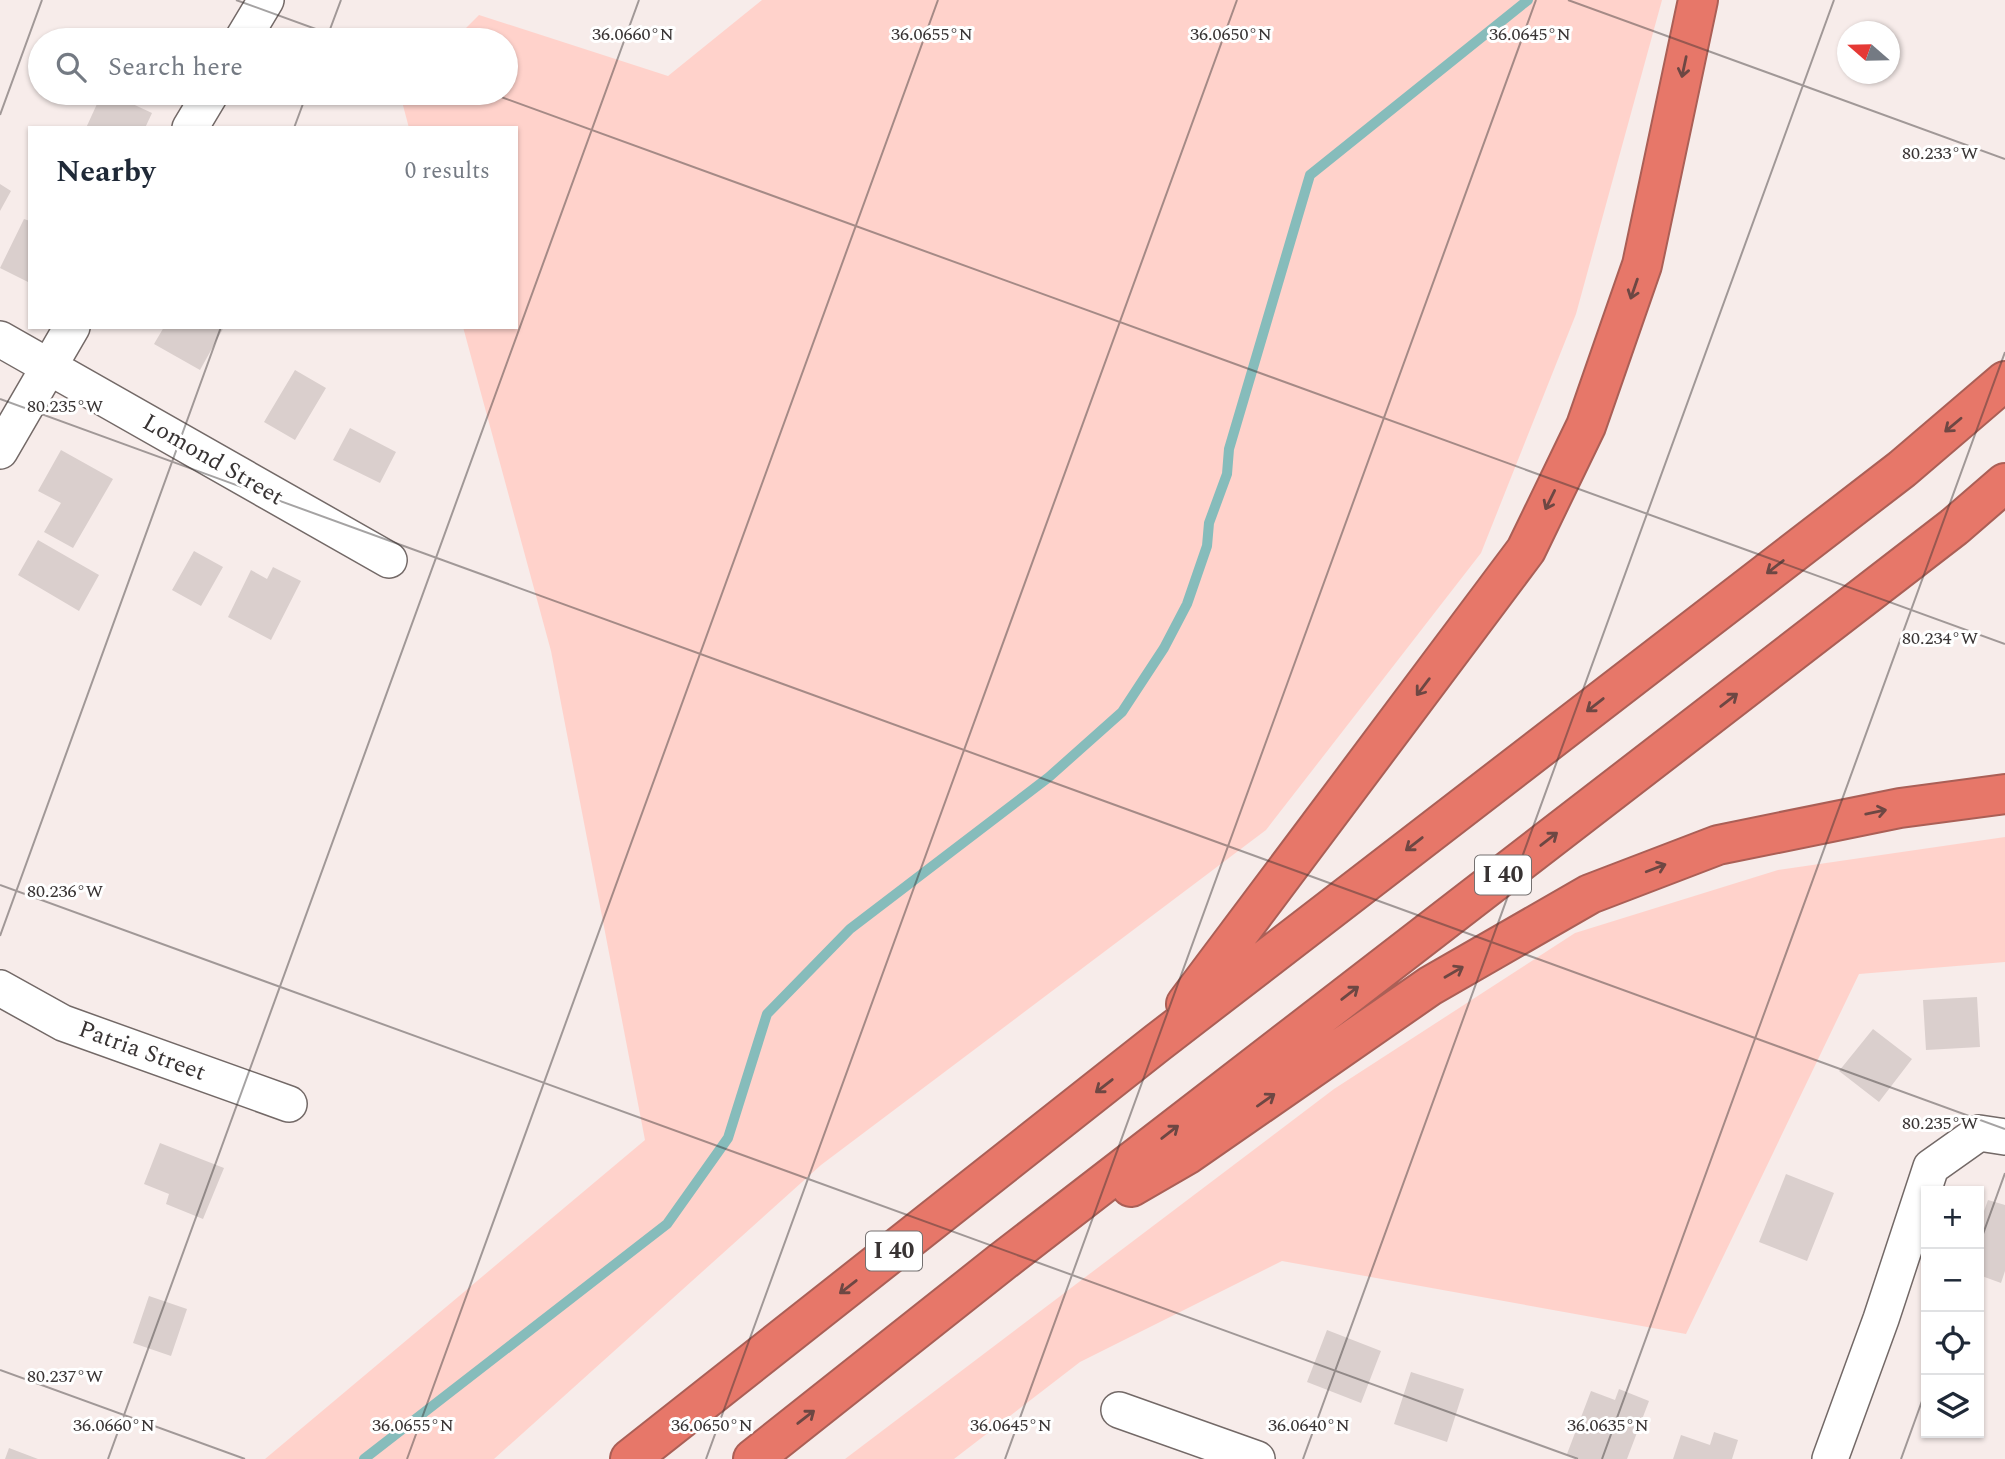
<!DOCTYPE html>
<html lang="en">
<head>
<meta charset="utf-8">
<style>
	:root { --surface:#fff; --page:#f6f6f7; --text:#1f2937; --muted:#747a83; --line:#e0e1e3 }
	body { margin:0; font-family:Spectral,serif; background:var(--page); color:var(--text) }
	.controls { position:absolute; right:21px; bottom:21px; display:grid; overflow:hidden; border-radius:0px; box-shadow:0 2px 5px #0004 }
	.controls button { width:63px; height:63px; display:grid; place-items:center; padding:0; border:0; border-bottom:2px solid var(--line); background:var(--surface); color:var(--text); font:35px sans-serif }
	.compass { position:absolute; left:1837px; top:21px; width:63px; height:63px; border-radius:50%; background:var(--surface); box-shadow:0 2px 5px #0004; rotate:290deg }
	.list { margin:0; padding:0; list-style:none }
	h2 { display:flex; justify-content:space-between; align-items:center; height:91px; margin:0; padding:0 28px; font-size:30px }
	h2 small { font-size:23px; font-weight:400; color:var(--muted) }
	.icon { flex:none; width:38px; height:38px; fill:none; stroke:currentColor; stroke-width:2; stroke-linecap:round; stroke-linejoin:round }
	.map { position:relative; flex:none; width:2005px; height:1459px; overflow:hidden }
	.search { position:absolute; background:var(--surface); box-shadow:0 2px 5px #0004; left:28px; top:28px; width:490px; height:77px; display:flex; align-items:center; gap:18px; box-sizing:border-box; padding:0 24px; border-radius:38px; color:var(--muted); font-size:26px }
	.panel { position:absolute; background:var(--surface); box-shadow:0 2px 5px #0004; left:28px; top:126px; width:490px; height:203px; border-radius:0px }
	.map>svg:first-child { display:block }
	.green { fill:#ffd2cb }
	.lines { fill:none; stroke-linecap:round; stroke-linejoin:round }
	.stream { stroke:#86bcbb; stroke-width:10 }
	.building { fill:#dacfcd }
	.street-casing { stroke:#736967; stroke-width:38 }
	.highway-casing { stroke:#aa5f56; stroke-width:42 }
	.street { stroke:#fff; stroke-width:35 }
	.highway { stroke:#e77769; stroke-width:38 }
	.oneway { stroke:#6d4743 }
	.ticks { fill:none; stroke:#383333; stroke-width:2; stroke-opacity:0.45 }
	.labels { text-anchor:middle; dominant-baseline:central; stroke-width:6; stroke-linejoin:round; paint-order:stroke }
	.shield { fill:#fff; stroke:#747070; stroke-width:2 }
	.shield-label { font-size:23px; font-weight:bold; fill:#383333 }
	.street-label { font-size:24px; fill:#383333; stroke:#fff }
	.ticks-label { font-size:18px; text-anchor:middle; fill:#383333; stroke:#fff; stroke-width:6; stroke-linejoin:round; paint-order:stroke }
</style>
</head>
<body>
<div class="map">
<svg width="2005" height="1459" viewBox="0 0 2005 1459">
	<rect width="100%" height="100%" fill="#f7ecea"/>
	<path class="green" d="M762,0H1662L1576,314L1481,553L1266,830L821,1165L494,1459H265L645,1140L551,651L463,327H516V128H409L400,94L506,93V40H454L479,15L668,76Z
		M2005,837V962L1859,974L1686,1334L1282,1261L1080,1362L954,1459H845L1334,1089L1575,933L1778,870Z"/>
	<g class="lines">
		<path class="stream" d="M364,1459L667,1224L728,1138L767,1014L850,929L1049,777L1122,712L1164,648L1187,604L1207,546L1209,523L1227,474L1229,449L1310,175L1528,0"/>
	</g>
	<path class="building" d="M102,93H109L152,113L145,128H86Z
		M0,184L11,191L0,211Z
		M24,219L30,221V283L0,268Z
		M164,327H224L200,370L154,344Z
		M295,370L326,388L295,440L264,422Z
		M350,428L396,452L380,483L333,460Z
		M61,450L113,479L73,548L44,532L61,503L38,491Z
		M38,540L99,575L79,611L18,575Z
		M194,551L223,567L201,606L172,590Z
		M273,567L301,581L271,640L228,617L251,570L267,579Z
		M1977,997L1980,1047L1926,1050L1923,1000Z
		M1873,1029L1912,1059L1879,1102L1839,1071Z
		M160,1143L224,1168L203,1219L166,1204L169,1194L144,1184Z
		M1786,1174L1834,1193L1807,1261L1759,1242Z
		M1988,1200L2005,1205V1271L2001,1283L1979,1275V1225Z
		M149,1296L187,1309L171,1356L133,1343Z
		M1327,1330L1381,1351L1361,1403L1307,1382Z
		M1411,1372L1464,1389L1447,1442L1394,1424Z
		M1619,1389L1649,1401L1627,1459H1579L1567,1454L1591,1391L1615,1400Z
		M1714,1432L1738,1440L1732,1459H1673L1681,1435L1710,1445Z
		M9,1448L38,1459H5Z"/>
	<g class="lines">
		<defs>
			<path id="street" d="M242,40L266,0
				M190,128L211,93
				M0,339L389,560
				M0,451L72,327
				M0,988L63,1023L289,1104
				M1119,1410L1257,1459
				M1830,1459L1881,1319L1931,1167L1979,1133L2005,1137"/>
			<path id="highway" d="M1186,1004L1526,550L1586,426L1642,265L1698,0
				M1131,1187L1188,1154L1430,986L1590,894L1718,845L1900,808L2005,794
				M630,1459L1157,1043L1902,469L2005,381
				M753,1459L999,1264L1954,527L2005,483"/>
		</defs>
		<use href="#street" class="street-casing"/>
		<use href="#highway" class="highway-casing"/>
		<use href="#street" class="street"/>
		<use href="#highway" class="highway"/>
	</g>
	<defs><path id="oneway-shaft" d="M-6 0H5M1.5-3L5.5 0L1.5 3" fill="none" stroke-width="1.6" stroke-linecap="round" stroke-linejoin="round" transform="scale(1.75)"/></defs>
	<g class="oneway">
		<use href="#oneway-shaft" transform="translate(1684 67) rotate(102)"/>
		<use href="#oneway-shaft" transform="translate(1634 289) rotate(109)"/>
		<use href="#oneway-shaft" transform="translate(1953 425) rotate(140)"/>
		<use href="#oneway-shaft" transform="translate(1550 500) rotate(116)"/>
		<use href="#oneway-shaft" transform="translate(1775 567) rotate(142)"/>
		<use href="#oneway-shaft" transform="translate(1423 687) rotate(127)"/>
		<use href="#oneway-shaft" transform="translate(1729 700) rotate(-38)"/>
		<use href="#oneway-shaft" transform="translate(1595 705) rotate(142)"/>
		<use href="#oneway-shaft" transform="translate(1876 812) rotate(-12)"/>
		<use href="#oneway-shaft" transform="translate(1549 839) rotate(-38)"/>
		<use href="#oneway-shaft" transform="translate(1414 844) rotate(142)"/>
		<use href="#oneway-shaft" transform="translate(1656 868) rotate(-21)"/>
		<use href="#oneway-shaft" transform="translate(1454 972) rotate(-30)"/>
		<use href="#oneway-shaft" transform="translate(1350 993) rotate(-38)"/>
		<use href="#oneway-shaft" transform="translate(1104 1086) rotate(142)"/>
		<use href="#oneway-shaft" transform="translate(1266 1100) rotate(-35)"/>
		<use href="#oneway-shaft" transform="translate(1170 1132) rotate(-38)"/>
		<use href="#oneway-shaft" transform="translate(848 1287) rotate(142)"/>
		<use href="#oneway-shaft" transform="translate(806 1417) rotate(-38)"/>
	</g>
	<path class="ticks" d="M236,0L346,40M1568,0L2005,159M326,40L341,0M490,93L2005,644M0,115L42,0M294,128L307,93M0,399L2005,1129M0,885L1578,1459M0,936L221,327M1979,1245L2005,1173M0,1370L245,1459M108,1459L639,0M407,1459L938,0M706,1459L1237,0M1005,1459L1536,0M1303,1459L1834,0M1602,1459L2005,352M1901,1459L1926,1390"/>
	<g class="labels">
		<g class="shield">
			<rect x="1475" y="855.5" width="56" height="39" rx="5"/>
			<rect x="866" y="1231.5" width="56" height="39" rx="5"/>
		</g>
		<g class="shield-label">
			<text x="1503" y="875">I 40</text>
			<text x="894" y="1251">I 40</text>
		</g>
		<g class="street-label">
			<text transform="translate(213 460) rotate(30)">Lomond Street</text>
			<text transform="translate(142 1051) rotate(20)">Patria Street</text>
		</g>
	</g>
	<g class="ticks-label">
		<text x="633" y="40">36.0660°N</text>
		<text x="932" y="40">36.0655°N</text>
		<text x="1231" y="40">36.0650°N</text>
		<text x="1530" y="40">36.0645°N</text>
		<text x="1940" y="159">80.233°W</text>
		<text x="65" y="412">80.235°W</text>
		<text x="1940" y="644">80.234°W</text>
		<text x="65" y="897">80.236°W</text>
		<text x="1940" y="1129">80.235°W</text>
		<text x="65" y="1382">80.237°W</text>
		<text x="114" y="1431">36.0660°N</text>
		<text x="413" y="1431">36.0655°N</text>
		<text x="712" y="1431">36.0650°N</text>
		<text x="1011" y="1431">36.0645°N</text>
		<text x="1309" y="1431">36.0640°N</text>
		<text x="1608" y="1431">36.0635°N</text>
	</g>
</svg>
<div class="controls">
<button>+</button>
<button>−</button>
<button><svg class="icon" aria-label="locate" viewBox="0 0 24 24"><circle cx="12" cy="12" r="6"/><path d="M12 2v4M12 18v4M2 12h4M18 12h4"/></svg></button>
<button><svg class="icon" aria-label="layers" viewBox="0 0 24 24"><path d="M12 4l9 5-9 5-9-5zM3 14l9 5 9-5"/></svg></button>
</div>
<svg class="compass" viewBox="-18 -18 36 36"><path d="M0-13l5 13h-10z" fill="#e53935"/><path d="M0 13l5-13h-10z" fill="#747a83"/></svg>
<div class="search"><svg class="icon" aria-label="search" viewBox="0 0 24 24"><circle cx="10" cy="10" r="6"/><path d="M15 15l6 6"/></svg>Search here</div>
<section class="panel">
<h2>Nearby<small>0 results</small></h2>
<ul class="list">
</ul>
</section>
</div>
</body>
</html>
